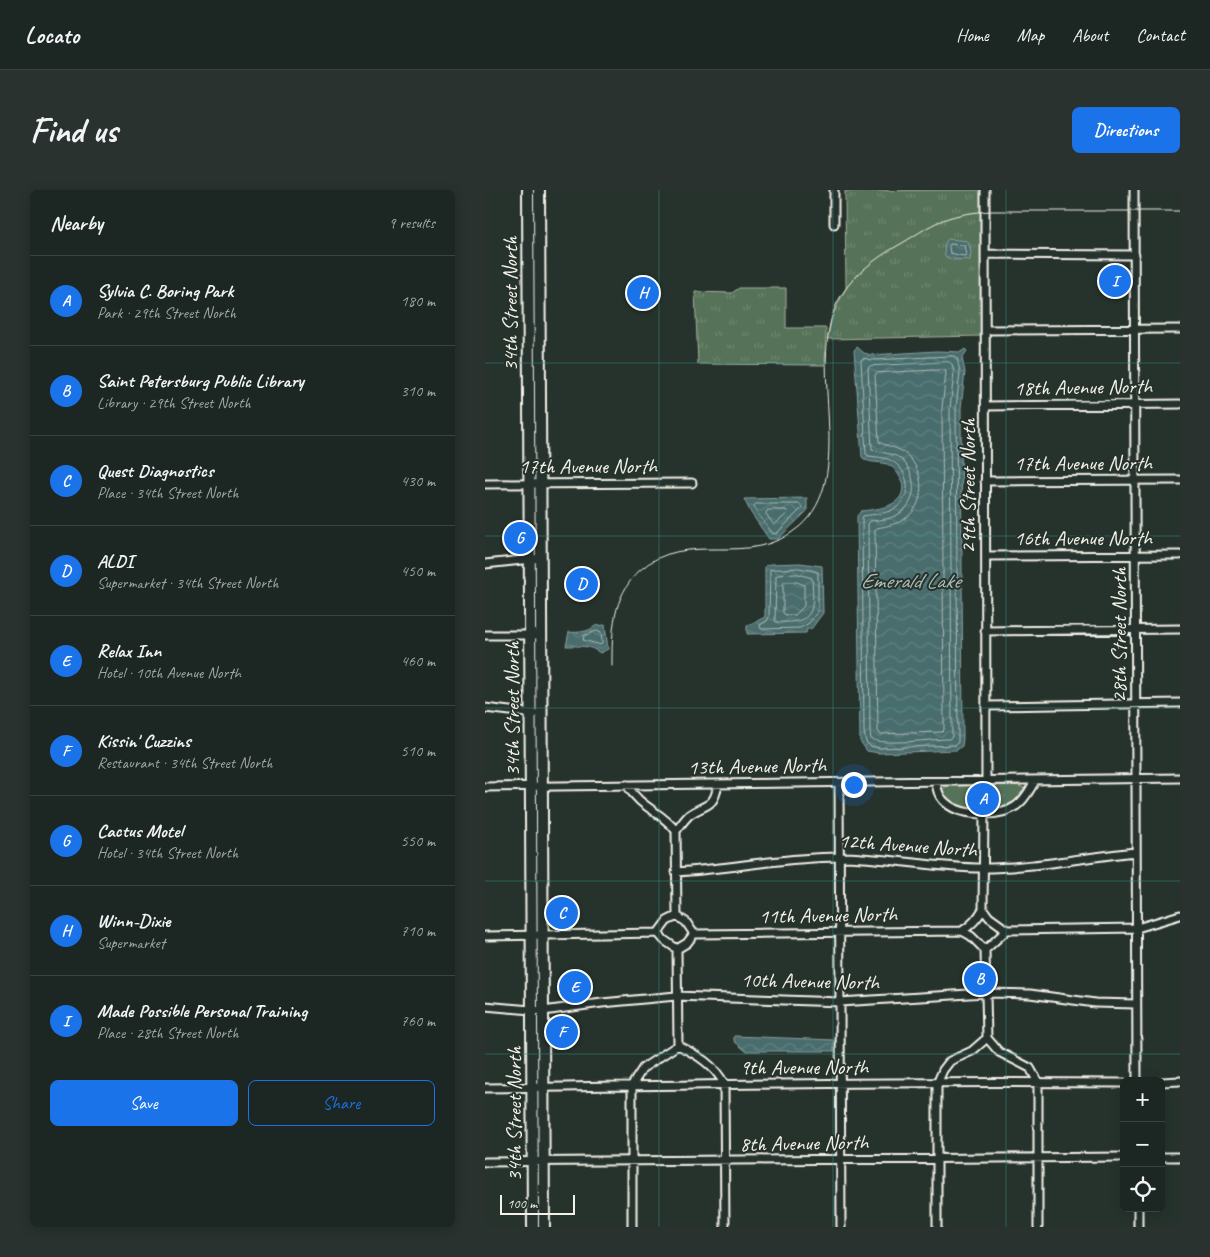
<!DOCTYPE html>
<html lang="en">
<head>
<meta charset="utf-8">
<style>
	:root { --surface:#1c2622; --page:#29322f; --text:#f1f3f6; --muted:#a0a5a5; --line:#3a4340; --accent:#1a73e8 }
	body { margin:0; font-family:Caveat,sans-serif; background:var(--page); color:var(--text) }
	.controls { position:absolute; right:15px; bottom:15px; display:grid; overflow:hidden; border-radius:8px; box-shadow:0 2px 12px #0003 }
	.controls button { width:45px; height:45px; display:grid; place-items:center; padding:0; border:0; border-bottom:1px solid var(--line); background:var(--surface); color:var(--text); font:25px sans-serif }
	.scale { position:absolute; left:15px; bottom:12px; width:75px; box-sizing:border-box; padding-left:5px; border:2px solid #f4f1e8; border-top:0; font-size:14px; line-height:18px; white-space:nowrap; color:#f4f1e8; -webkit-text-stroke:4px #26332d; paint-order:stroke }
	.you { position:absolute; left:368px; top:594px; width:18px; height:18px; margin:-12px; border:4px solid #fff; border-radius:50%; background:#1a73e8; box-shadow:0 0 0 8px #1a73e833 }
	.badge { display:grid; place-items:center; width:32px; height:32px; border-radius:50%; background:var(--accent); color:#fff; font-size:16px; font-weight:700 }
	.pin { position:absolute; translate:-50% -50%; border:2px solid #fff; box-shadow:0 1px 5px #0006 }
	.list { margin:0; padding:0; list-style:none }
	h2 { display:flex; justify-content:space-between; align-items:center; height:65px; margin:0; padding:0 20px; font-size:21px }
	h2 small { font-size:16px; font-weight:400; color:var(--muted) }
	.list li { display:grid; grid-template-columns:32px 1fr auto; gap:15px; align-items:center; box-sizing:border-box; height:90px; padding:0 20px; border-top:1px solid var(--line) }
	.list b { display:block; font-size:19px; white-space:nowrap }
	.list p { margin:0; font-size:16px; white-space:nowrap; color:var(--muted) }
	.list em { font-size:16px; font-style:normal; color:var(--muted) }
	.actions { display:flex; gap:10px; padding:15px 20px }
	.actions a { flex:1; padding:11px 0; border:1px solid var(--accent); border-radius:8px; text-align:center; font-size:18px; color:var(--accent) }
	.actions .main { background:var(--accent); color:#fff }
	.icon { flex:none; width:28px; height:28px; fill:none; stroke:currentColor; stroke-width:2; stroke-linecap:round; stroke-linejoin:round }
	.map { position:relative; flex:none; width:695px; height:1037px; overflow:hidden; border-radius:8px }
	header { display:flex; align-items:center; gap:30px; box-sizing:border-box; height:70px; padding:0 25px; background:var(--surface); border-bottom:1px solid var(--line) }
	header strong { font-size:24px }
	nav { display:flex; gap:28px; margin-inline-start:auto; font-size:18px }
	.intro { display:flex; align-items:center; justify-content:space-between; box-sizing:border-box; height:120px; padding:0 30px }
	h1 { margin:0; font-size:35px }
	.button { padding:12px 22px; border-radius:8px; background:var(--accent); color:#fff; font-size:18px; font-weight:700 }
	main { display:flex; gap:30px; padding:0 30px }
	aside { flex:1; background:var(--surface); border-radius:8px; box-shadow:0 2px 12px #0003 }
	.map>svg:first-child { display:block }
	.grass { fill:url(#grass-tufts); stroke:#a6b2a0 }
	.water { fill:url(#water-waves); stroke:#8da19e }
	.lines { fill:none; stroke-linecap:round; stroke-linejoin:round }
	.shore { stroke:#afbcb6; stroke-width:1 }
	.minor-casing { stroke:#f4f1e8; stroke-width:11 }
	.highway-casing { stroke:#f4f1e8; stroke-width:14 }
	.minor { stroke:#26332d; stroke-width:7 }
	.highway { stroke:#26332d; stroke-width:10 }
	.rail { stroke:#f4f1e8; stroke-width:1 }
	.grid { fill:none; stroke:#318880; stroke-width:1; stroke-opacity:0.55 }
	.labels { text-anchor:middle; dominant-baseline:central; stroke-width:4; stroke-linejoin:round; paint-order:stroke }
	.street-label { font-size:21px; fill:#f4f1e8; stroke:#26332d }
	.water-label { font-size:22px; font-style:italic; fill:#afbcb6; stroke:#26332d }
</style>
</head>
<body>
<header>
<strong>Locato</strong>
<nav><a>Home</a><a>Map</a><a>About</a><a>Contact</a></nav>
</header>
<div class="intro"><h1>Find us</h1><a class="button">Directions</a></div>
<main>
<aside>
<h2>Nearby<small>9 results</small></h2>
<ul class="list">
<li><span class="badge">A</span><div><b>Sylvia C. Boring Park</b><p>Park · 29th Street North</p></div><em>180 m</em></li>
<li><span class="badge">B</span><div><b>Saint Petersburg Public Library</b><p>Library · 29th Street North</p></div><em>310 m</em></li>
<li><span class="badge">C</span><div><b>Quest Diagnostics</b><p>Place · 34th Street North</p></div><em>430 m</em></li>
<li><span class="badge">D</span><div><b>ALDI</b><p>Supermarket · 34th Street North</p></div><em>450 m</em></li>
<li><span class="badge">E</span><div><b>Relax Inn</b><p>Hotel · 10th Avenue North</p></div><em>460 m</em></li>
<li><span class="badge">F</span><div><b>Kissin' Cuzzins</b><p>Restaurant · 34th Street North</p></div><em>510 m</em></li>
<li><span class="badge">G</span><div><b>Cactus Motel</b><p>Hotel · 34th Street North</p></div><em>550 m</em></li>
<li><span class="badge">H</span><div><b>Winn-Dixie</b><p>Supermarket</p></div><em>710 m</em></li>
<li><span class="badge">I</span><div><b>Made Possible Personal Training</b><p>Place · 28th Street North</p></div><em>760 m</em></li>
</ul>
<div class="actions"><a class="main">Save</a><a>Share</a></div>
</aside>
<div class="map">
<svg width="695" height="1037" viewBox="0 0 695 1037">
	<defs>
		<pattern id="grass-tufts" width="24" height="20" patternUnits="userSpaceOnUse" patternTransform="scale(1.25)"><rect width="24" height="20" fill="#577258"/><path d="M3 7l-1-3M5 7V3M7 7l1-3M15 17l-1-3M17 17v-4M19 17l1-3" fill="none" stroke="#708770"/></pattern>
		<pattern id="water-waves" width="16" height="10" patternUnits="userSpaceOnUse" patternTransform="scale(1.25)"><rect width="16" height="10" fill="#486c6c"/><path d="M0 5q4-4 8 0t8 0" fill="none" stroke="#638181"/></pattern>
	</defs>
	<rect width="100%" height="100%" fill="#26332d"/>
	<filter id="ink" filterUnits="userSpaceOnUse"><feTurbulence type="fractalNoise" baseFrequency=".02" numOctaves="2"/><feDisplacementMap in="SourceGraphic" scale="10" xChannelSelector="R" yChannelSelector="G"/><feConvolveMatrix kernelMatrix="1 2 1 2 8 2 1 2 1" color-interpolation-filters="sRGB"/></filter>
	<g filter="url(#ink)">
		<path class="grass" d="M496,0L497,146L342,149L348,124L361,98L360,1Z
			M254,98H301V138H341L340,175L213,174L210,102L247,103Z
			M532,595L539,598L540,601C534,608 527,614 519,618C499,625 464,621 456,600L462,596Z"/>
		<path class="water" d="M463,49L483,51L486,62L485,70L465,69L460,66L459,55Z
			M372,157L379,163L386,165L452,161L476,162L480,159L482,161L477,168L480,182L476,218L478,549L477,556L472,560L394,563L382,561L375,551L372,326L376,321C392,319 423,317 417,292C415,286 411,280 406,276C397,270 384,275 377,267L369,160Z
			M322,308V321L293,349H284L266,323L259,309Z
			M315,373L337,376L338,423L326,439H322L321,443L262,444V436L280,427V376L286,374Z
			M120,435L123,459L115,463C105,455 94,456 81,456L84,442C92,443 104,442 110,436Z
			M249,846L349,850V861H261L249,851Z"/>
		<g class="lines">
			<path class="shore" d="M466,54L479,55L481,65L478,66L465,63L464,57Z
				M469,166L472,168L475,182L471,218L473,552L470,555L395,558L385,556L381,552L379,542L377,328L378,326C390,324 403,324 412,317C429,305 423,280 407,271C400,267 391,267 384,266L381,264L376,170L378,168L386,170Z
				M464,172L467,174L469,182L465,218L467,547L464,549C448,549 398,556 386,549L385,542L383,334L385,331C396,330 409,329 418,321C434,307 430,282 416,269C407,262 396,264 387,259L383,178L385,176Z
				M452,180H460L461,183L457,218L459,540L457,542L395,544L393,541L390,340L392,338C402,336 413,334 421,328C442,313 439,281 422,265C413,257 403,257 394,252L390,185L392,183Z
				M271,314H315L317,318L292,343L288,344L271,321L269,316Z
				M283,320H301L303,323L289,335L281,324Z
				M314,378L333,382V421L324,433L315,438L276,439L275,435L282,431L284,427L285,380Z
				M313,384L327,388C329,421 330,434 292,432L290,430L291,386L293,385Z
				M300,392H312L319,395V416L310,425H301L298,423V394Z
				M112,441L116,443L117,453L116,455L98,450L99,446Z"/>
			<defs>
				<path id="minor" d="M349,0V34
					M500,0L501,591
					M649,0L652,891
					M500,64L650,65
					M501,140L695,139
					M501,216L695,214
					M500,291L695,290
					M0,294L207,293
					M501,366L695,365
					M0,374L56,368
					M500,441L695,439
					M0,445H50
					M501,516L695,513
					M0,518L49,524
					M451,592C452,599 453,605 458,610C473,627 514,628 531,616C540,610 545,599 550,591
					M354,593L356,1037
					M142,595C156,619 175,620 191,641L192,726
					M0,597L695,588
					M191,641C195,636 199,630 204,625C221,613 229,619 233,594
					M191,682C246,679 299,667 353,667C401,667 449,678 497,678C549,678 600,667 651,662
					M498,719L504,727L522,740
					M192,726L201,732L209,744
					M522,740L652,738L695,725
					M477,741L486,746L500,760L502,848
					M209,744L477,741C487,735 493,728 498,719L499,624
					M0,746L173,743
					M192,759L193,855
					M192,759L179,750L173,743L182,731L192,726
					M192,759L202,753L209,744
					M500,760L522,740
					M0,816L58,821L117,813L191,806L355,812L500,803L545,804L610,813L651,814
					M676,892L695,891
					M0,898C213,895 426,891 639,893
					M676,967H695
					M0,972L639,967
					M653,1018V1037
					M147,1037V895L158,878L193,855C212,865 230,875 239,894L240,1037
					M452,1037V894L458,880L465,871L487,861L502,848L514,862L545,878L553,892V1037"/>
				<path id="highway" d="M43,0L48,1037
					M54,0L59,1037"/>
			</defs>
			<use href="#minor" class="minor-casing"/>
			<use href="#highway" class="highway-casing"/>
			<use href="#minor" class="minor"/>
			<use href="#highway" class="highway"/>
			<path class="rail" d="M127,476C127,440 127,408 154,381C202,337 262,381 314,337C373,287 321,179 352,113C365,87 388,70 412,56C427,48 442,36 458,30C473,24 490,22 506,21H695"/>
		</g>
	</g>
	<path class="grid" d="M174,0V1037M348,0V1037M521,0V1037M0,173H695M0,346H695M0,518H695M0,691H695M0,864H695"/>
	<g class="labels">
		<g class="street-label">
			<text transform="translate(25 114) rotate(-90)">34th Street North</text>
			<text transform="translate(598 197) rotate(-1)">18th Avenue North</text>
			<text x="598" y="273">17th Avenue North</text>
			<text x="103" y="276">17th Avenue North</text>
			<text transform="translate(483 296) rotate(-90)">29th Street North</text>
			<text x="598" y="348">16th Avenue North</text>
			<text transform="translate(634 445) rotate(-90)">28th Street North</text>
			<text transform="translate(27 519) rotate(-90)">34th Street North</text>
			<text transform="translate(272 576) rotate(-1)">13th Avenue North</text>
			<text transform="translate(423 655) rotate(4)">12th Avenue North</text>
			<text transform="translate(343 725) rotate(-1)">11th Avenue North</text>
			<text transform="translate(325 791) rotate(1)">10th Avenue North</text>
			<text x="319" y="877">9th Avenue North</text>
			<text transform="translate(29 924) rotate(-90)">34th Street North</text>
			<text transform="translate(319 953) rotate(-1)">8th Avenue North</text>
		</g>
		<g class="water-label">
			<text x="425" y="391">Emerald Lake</text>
		</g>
	</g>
</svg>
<div class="controls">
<button>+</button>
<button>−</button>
<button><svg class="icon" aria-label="locate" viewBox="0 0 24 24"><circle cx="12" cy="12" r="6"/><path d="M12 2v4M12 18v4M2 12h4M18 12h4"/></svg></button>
</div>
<div class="scale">100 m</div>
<div class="you"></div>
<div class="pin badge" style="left:498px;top:609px">A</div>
<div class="pin badge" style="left:495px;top:789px">B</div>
<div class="pin badge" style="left:77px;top:723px">C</div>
<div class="pin badge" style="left:97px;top:394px">D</div>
<div class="pin badge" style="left:90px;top:797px">E</div>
<div class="pin badge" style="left:77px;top:842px">F</div>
<div class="pin badge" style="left:35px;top:348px">G</div>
<div class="pin badge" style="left:158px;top:103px">H</div>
<div class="pin badge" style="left:630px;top:91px">I</div>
</div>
</main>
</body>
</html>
